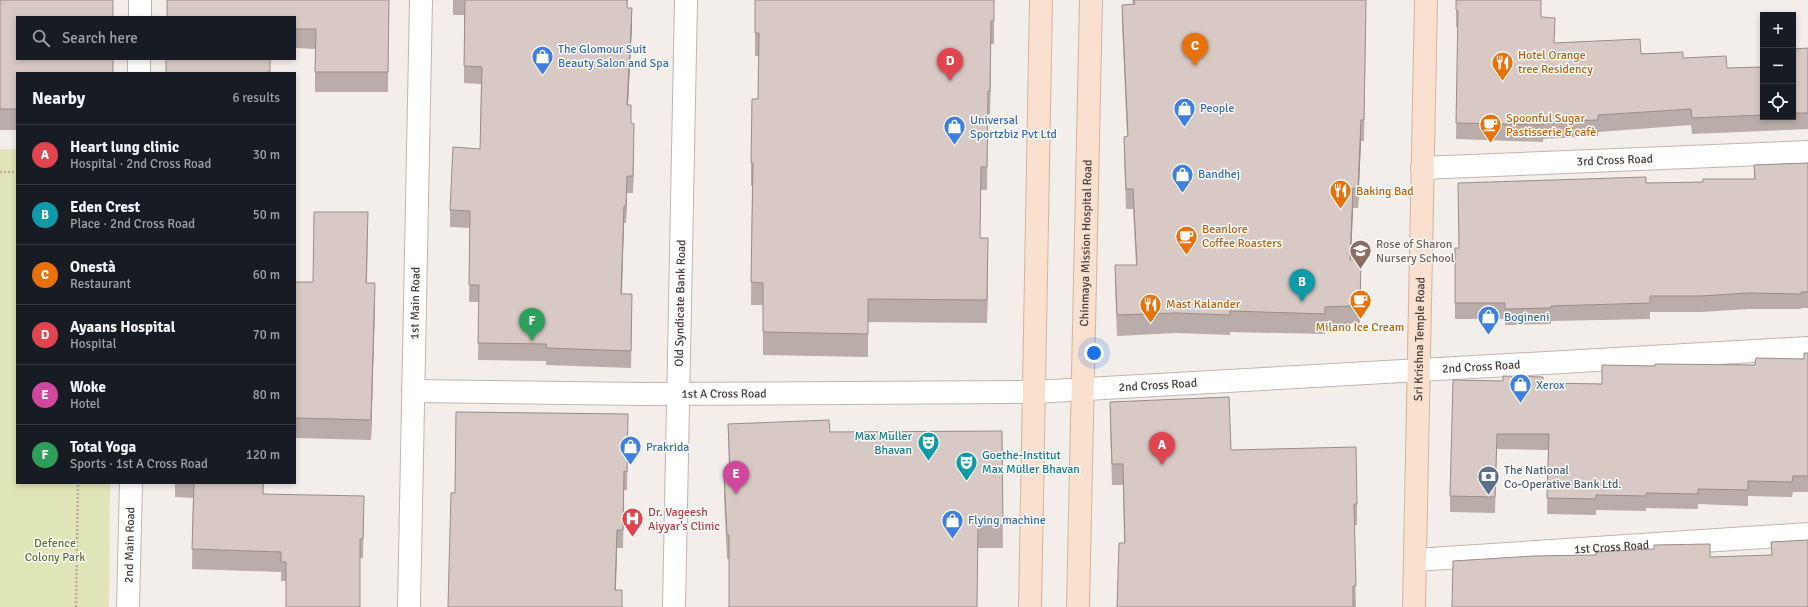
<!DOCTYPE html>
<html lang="en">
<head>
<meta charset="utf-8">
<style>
	:root { --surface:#171b24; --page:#242831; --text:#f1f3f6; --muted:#9ea1a6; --line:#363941; --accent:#e92c54 }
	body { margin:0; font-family:Signika,sans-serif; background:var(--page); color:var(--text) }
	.controls { position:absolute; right:12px; top:12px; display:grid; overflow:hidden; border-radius:0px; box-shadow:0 2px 6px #0003 }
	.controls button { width:36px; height:36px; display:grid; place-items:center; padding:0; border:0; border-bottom:1px solid var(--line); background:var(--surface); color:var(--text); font:20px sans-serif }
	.you { position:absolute; left:1094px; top:353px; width:14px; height:14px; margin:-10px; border:3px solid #fff; border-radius:50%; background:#1a73e8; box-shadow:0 0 0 6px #1a73e833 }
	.badge { display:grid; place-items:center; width:26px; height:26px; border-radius:50%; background:var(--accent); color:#fff; font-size:13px; font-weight:700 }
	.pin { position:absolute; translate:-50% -33px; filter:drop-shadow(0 1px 2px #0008) }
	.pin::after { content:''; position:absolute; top:21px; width:14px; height:12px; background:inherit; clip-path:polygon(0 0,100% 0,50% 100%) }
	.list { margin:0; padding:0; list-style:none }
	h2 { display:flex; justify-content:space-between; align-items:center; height:52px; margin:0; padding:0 16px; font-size:17px }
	h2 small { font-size:13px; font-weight:400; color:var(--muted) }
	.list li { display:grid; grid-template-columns:26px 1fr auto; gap:12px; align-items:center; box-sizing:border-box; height:60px; padding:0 16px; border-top:1px solid var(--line) }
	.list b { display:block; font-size:15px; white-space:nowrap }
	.list p { margin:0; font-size:13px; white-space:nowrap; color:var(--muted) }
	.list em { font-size:13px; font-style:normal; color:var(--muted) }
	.icon { flex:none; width:22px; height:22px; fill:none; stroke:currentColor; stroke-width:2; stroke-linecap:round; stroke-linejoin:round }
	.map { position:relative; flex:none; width:1808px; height:607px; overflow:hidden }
	.search { position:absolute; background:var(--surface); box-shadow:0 2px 6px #0003; left:16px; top:16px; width:280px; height:44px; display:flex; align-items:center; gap:10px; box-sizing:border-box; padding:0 14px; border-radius:0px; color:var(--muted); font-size:15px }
	.panel { position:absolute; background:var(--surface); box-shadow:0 2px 6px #0003; left:16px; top:72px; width:280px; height:412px; border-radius:0px }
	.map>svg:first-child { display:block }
	.green { fill:#e0e5b7 }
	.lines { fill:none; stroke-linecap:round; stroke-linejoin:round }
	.street-casing { stroke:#c2b5b0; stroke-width:24 }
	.secondary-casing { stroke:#d3b3a0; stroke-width:24 }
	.path { stroke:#bfa9a0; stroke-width:2.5; stroke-dasharray:2 2; stroke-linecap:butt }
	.street { stroke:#fff; stroke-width:22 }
	.secondary { stroke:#fae0ce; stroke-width:22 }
	.wall { fill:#baada9 }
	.shaded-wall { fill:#978d89 }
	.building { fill:#d8c9c4; stroke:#978d89 }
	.labels { text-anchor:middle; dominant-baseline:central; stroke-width:3; stroke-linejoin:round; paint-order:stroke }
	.shop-label { font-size:12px; fill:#366cbe; stroke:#fff; text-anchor:start }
	.food-label { font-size:12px; fill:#c56008; stroke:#fff; text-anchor:start }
	.street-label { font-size:12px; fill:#473c39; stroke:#fff }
	.education-label { font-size:12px; fill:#785e54; stroke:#fff; text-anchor:start }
	.culture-label { font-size:12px; fill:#0d838f; stroke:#fff; text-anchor:end }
	.service-label { font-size:12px; fill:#4e5e75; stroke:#fff; text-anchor:start }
	.health-label { font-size:12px; fill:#be3a42; stroke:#fff; text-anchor:start }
	.park-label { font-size:12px; fill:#637530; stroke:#fff }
</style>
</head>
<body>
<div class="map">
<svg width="1808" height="607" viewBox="0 0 1808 607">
	<rect width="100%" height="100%" fill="#f4eeea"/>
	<path class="green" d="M0,149H17V483H110L109,607H0Z"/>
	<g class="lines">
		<defs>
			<g id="street">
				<path d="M140,17V0"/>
				<path d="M139,73V59"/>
				<path id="s1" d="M1422,168L1808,152"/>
				<path id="s2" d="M413,391L643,394L1034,392L1808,348"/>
				<path id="s3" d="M1415,560L1808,534"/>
				<path id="s4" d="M128,607L131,483"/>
				<path id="s5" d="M409,607L421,0"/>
				<path id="s6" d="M674,607L686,0"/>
			</g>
			<g id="secondary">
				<path d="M1030,607L1041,0"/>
				<path id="s7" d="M1078,607L1091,0"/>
				<path id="s8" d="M1414,607L1426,0"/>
			</g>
		</defs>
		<use href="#street" class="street-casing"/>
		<use href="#secondary" class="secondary-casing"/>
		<path class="path" d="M0,172H17
			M76,607L78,483"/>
		<use href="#street" class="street"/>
		<use href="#secondary" class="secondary"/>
	</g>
	<path class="wall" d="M0,0L17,73V130H0Z
		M389,0L388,92H315V49L295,48V17Z
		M453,0H628L627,8L632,25L628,105L634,141L633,193H627L626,223H624L622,294L632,311L631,368L546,365V361L478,360L479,302H469L470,228L450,227V210L480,149L481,84L464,83V15H453Z
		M755,0H994V44H991L990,114H988L987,190H981L980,238L988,261L987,323L868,322V357L763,355V305H751L752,186H751V163L758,99L759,56H755Z
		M1132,0H1346L1366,21L1364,141H1361L1358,208H1353L1351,260L1361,281L1360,323H1351V326L1325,328V334L1230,332V335L1176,333L1117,336L1115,286V265H1136L1133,209H1126L1124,157V137L1127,136L1122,25V5L1133,4Z
		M1456,10L1541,17L1554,43L1683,58L1727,68L1763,67V117H1793V49L1808,48V129L1692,134L1691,125L1598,132V136L1543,139V142L1456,139L1458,27H1456Z
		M1808,163V308H1801V309H1748L1701,312H1650V319L1551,321V324L1505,325V319H1455V248H1459L1646,183L1703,182L1754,179V165Z
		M368,232L367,283L375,303L371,440L295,438V282H313Z
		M1808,353V492H1793L1792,497L1748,496V506L1698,504V509L1646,508V511L1596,510V515L1547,514L1548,450L1497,449L1495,513L1450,512V496L1503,381L1602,384L1655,366L1755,365L1804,359Z
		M1110,402L1231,450L1357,504V525H1354L1356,607H1117L1124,543L1123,485H1112L1110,423Z
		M728,424L830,432L1002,431L1003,548H978L727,559L724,497V474L729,473Z
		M628,432L627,490H624L623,548H617L616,590L622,607L455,493Z
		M175,483H264L263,494L364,515L363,558H360L286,581H281V572L192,569L193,498L175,497Z"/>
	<path class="shaded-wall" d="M632,8V25L627,122V105Z
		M991,21V44L990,114V91Z
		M1361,120V141L1358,208V188Z
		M634,124V141L633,193V176Z
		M627,176V193L626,223V206Z
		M1353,188V208L1350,280V260Z
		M624,206V223L621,311V294Z
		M988,238V261L987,323V300Z
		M1361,260V281L1360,323V303Z
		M375,283V303L371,440V420Z
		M617,530V548L615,607V590Z"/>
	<path class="building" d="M0,0H113V17H17V59H113V73H17V109H0Z
		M167,0H389L388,72H315L316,29H295V17H167Z
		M465,0H627V8H632L627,105H631V123L634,124L633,176H627L626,206H624L621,294H632L631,351L546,348V344L478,343L479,285H469L470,211L450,210L453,147L480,149L482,67L464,66Z
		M755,0H994V21H991L990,91H988L987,167H981L980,238H988L987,300L868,299V334L763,332V283L751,282L753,163H751L752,99H758L759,33H755Z
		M1134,0H1366L1364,120H1361L1358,188H1353L1350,260H1361L1360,303L1351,302V306L1325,307V314L1230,311V315L1176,313L1117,315L1115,265H1137L1133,189H1126L1124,137L1128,136L1122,5L1135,4Z
		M1456,0H1541V17L1555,18L1554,43L1640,39L1641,54L1683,52V58L1726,56L1727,68L1763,67V115L1692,118L1691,109L1598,115V120L1543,122V125L1456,123L1458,11L1456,10Z
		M1808,48V113H1793V49Z
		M166,59H270V72H267V73H166Z
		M1808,163V292H1801V294L1748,293L1701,296H1650V303L1551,306V308L1505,309V303H1455V248H1459L1458,183L1646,177V183L1703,182V179H1755L1754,165Z
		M314,212H368L366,283H375L371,420L295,418V282H313Z
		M1804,353H1808V476H1793L1792,482L1748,481V490L1698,489V494L1646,493V496L1596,495V499L1547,498L1549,434H1497L1495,497L1450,496L1453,380L1503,381V376L1543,377V383L1602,384V365L1655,366V364L1755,365L1756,358L1804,359Z
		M1229,397L1231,450L1356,447L1357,504H1354L1356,586H1353V607H1117L1119,543H1125L1123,464H1112L1110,402Z
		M456,412L628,414L627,472L624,471L623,530H617L615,590H622V607H448L451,493H455Z
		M829,420L830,432L1002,431L1003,525H978L977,607H729V535H727L724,474L730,473L728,424Z
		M194,483H263V494L364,496L363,539H360V607H286V562H281V552L192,549Z
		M1808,540V607H1452L1453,561L1533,556L1596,555V552L1654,549V545L1710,544V557L1772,555L1771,542Z"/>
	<defs>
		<symbol id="shop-pin" viewBox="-11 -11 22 30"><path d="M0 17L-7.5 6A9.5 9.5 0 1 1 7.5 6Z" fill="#3f7fe0" stroke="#fff"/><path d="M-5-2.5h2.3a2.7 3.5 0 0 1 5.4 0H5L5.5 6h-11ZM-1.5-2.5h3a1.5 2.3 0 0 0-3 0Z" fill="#fff"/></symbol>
		<symbol id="restaurant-pin" viewBox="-11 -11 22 30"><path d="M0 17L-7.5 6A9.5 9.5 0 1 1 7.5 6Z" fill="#e8710a" stroke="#fff"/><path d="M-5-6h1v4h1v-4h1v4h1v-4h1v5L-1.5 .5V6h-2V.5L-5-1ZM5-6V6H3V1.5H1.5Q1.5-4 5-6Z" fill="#fff"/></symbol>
		<symbol id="cafe-pin" viewBox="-11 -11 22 30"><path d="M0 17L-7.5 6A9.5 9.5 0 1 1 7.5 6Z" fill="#e8710a" stroke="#fff"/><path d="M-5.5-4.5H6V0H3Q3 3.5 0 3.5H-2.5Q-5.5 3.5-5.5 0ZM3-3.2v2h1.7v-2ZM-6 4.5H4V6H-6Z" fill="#fff"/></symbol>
		<symbol id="school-pin" viewBox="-11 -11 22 30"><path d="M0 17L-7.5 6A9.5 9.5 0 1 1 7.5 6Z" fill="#8d6e63" stroke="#fff"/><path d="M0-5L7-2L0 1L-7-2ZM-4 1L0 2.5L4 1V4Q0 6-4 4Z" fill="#fff"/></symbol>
		<symbol id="theatre-pin" viewBox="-11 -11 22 30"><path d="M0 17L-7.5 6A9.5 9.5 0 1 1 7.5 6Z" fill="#0f9aa8" stroke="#fff"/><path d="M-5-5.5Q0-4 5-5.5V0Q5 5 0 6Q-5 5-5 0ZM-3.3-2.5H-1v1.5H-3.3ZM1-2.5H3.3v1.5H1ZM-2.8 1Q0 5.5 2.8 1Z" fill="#fff"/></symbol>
		<symbol id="bank-pin" viewBox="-11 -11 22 30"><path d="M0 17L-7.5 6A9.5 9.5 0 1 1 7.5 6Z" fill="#5c6f8a" stroke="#fff"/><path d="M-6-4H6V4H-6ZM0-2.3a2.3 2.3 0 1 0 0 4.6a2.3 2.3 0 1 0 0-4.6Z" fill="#fff"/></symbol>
		<symbol id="hospital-pin" viewBox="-11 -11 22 30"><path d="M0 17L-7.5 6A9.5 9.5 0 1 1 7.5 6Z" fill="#e0444e" stroke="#fff"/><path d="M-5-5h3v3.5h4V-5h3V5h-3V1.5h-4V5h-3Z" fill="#fff"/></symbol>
	</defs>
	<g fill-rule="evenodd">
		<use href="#shop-pin" x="530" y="44" width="25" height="34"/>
		<use href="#restaurant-pin" x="1490" y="50" width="25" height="34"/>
		<use href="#shop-pin" x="1172" y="96" width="25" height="34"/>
		<use href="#cafe-pin" x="1478" y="112" width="25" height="34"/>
		<use href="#shop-pin" x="942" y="114" width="25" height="34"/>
		<use href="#shop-pin" x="1170" y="162" width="25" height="34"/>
		<use href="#restaurant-pin" x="1328" y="178" width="25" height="34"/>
		<use href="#cafe-pin" x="1174" y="224" width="25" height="34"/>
		<use href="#school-pin" x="1348" y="238" width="25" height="34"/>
		<use href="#cafe-pin" x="1348" y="288" width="25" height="34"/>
		<use href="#restaurant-pin" x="1138" y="292" width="25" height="34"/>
		<use href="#shop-pin" x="1476" y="304" width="25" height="34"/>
		<use href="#shop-pin" x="1508" y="372" width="25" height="34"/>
		<use href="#theatre-pin" x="916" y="430" width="25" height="34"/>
		<use href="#shop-pin" x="618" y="434" width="25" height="34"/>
		<use href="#theatre-pin" x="954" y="450" width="25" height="34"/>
		<use href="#bank-pin" x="1476" y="464" width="25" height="34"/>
		<use href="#hospital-pin" x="620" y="506" width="25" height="34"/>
		<use href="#shop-pin" x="940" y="508" width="25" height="34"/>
	</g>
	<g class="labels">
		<g class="shop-label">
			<text x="558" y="49">The Glomour Suit<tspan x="558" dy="14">Beauty Salon and Spa</tspan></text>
			<text x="1200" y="108">People</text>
			<text x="970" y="120">Universal<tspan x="970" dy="14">Sportzbiz Pvt Ltd</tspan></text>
			<text x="1198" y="174">Bandhej</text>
			<text x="1504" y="317">Bogineni</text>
			<text x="1536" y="385">Xerox</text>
			<text x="646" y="447">Prakrida</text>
			<text x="968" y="520">Flying machine</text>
		</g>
		<g class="food-label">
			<text x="1518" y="55">Hotel Orange<tspan x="1518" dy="14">tree Residency</tspan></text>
			<text x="1506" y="118">Spoonful Sugar<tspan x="1506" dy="14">Pastisserie &amp; cafè</tspan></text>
			<text x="1356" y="191">Baking Bad</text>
			<text x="1202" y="229">Beanlore<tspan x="1202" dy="14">Coffee Roasters</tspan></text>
			<text x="1166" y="304">Mast Kalander</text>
			<text x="1360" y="327" text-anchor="middle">Milano Ice Cream</text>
		</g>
		<g class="street-label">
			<text stroke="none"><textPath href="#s1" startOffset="193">3rd Cross Road</textPath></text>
			<text stroke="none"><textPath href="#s7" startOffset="364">Chinmaya Mission Hospital Road</textPath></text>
			<text stroke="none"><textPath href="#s5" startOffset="304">1st Main Road</textPath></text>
			<text stroke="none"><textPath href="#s6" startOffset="304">Old Syndicate Bank Road</textPath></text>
			<text stroke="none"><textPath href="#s8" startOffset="268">Sri Krishna Temple Road</textPath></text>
			<text stroke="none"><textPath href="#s2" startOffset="1069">2nd Cross Road</textPath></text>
			<text stroke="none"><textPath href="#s2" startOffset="745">2nd Cross Road</textPath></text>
			<text stroke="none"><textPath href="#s2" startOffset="311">1st A Cross Road</textPath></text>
			<text stroke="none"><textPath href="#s4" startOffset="62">2nd Main Road</textPath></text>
			<text stroke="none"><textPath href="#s3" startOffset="197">1st Cross Road</textPath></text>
		</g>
		<g class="education-label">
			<text x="1376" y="244">Rose of Sharon<tspan x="1376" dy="14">Nursery School</tspan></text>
		</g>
		<g class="culture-label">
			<text x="912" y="436">Max Muller<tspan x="912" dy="14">Bhavan</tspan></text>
			<text x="982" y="455" text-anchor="start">Goethe-Institut<tspan x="982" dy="14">Max Müller Bhavan</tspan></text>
		</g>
		<g class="service-label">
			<text x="1504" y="470">The National<tspan x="1504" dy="14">Co-Operative Bank Ltd.</tspan></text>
		</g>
		<g class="health-label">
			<text x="648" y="512">Dr. Vageesh<tspan x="648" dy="14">Aiyyar's Clinic</tspan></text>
		</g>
		<g class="park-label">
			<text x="55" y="543">Defence<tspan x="55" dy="14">Colony Park</tspan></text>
		</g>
	</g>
</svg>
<div class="controls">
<button>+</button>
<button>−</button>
<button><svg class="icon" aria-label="locate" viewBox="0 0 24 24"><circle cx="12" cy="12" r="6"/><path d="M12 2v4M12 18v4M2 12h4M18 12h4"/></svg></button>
</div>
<div class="you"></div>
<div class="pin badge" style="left:1162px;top:465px;background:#e0444e">A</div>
<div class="pin badge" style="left:1302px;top:302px;background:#0f9aa8">B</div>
<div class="pin badge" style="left:1195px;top:66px;background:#e8710a">C</div>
<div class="pin badge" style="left:950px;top:81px;background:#e0444e">D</div>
<div class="pin badge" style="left:736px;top:494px;background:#d1479c">E</div>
<div class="pin badge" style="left:532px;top:341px;background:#2e9e5b">F</div>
<div class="search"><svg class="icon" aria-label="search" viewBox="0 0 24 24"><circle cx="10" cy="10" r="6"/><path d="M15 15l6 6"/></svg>Search here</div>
<section class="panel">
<h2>Nearby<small>6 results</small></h2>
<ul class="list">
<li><span class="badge" style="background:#e0444e">A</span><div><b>Heart lung clinic</b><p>Hospital · 2nd Cross Road</p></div><em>30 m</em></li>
<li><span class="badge" style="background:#0f9aa8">B</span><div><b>Eden Crest</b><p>Place · 2nd Cross Road</p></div><em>50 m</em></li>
<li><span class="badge" style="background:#e8710a">C</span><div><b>Onestà</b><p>Restaurant</p></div><em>60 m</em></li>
<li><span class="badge" style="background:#e0444e">D</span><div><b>Ayaans Hospital</b><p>Hospital</p></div><em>70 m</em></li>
<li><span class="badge" style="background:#d1479c">E</span><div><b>Woke</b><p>Hotel</p></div><em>80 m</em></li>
<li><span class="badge" style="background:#2e9e5b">F</span><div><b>Total Yoga</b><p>Sports · 1st A Cross Road</p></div><em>120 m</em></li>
</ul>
</section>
</div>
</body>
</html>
